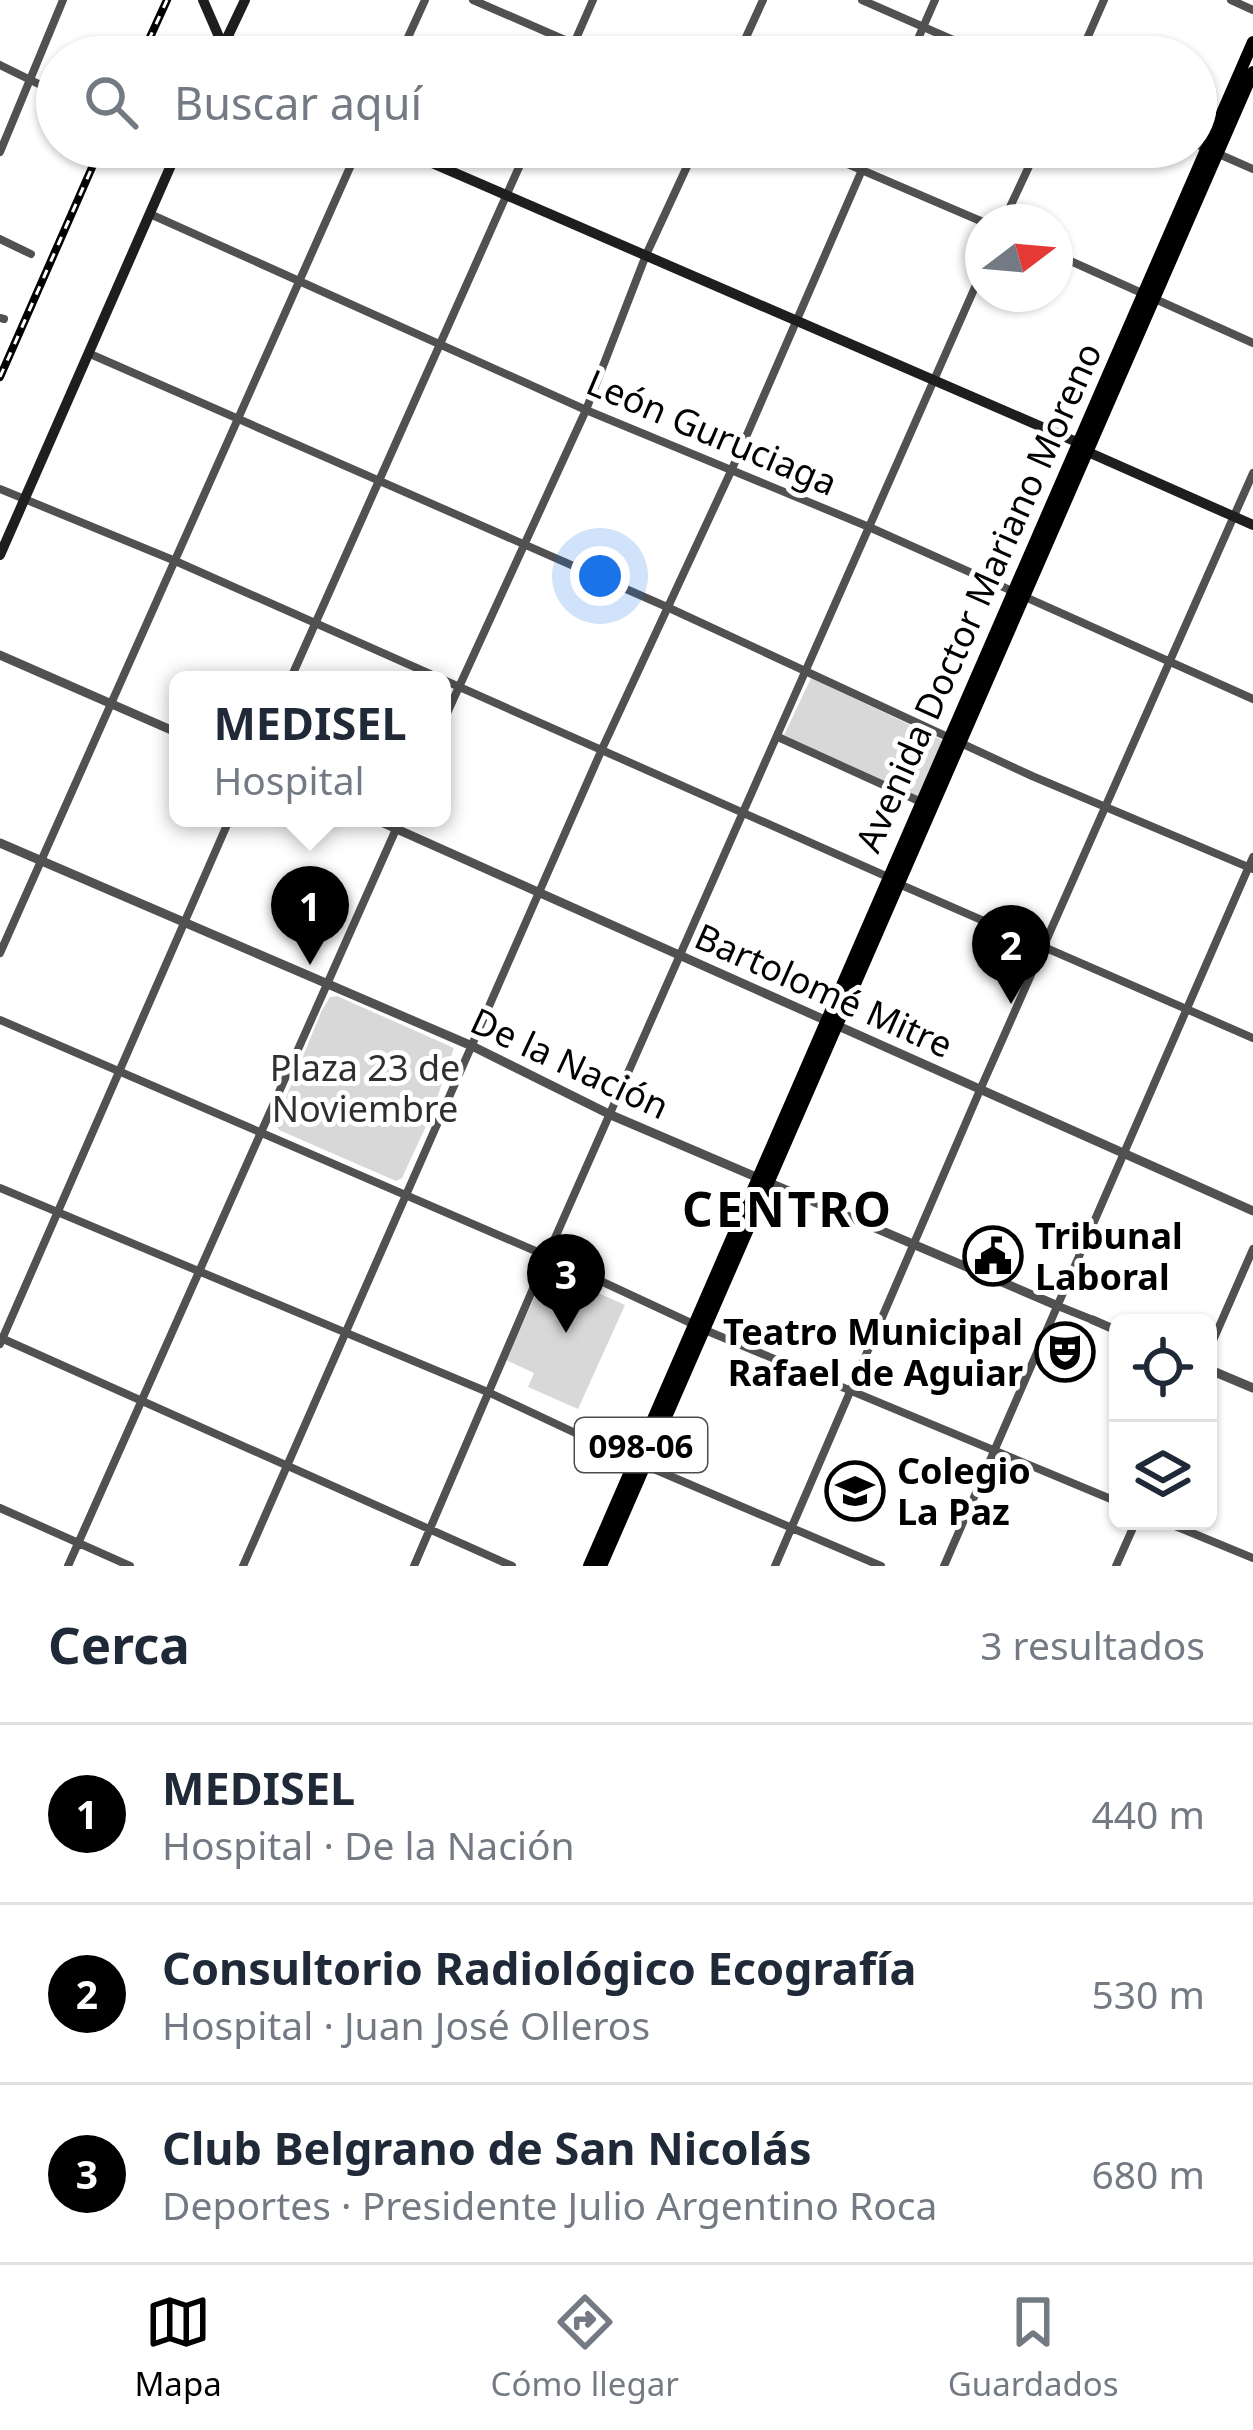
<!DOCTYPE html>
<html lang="es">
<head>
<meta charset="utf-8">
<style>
	:root { --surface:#fff; --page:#f6f6f7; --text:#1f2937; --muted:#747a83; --line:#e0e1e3; --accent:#000 }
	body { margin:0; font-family:"Noto Sans",sans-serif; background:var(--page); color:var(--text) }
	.controls { position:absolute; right:36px; bottom:36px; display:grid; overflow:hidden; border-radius:18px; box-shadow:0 3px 9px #0004 }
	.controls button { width:108px; height:108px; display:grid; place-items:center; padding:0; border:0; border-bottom:3px solid var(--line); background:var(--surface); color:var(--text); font:60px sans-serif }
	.compass { position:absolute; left:965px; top:204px; width:108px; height:108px; border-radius:50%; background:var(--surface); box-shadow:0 3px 9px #0004; rotate:74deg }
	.you { position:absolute; left:600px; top:576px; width:42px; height:42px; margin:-30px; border:9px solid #fff; border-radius:50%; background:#1a73e8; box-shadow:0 0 0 18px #1a73e833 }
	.badge { display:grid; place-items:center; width:78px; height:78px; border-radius:50%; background:var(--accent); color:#fff; font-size:39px; font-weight:700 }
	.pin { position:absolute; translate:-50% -99px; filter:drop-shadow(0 3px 6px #0008) }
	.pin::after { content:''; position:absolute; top:63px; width:42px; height:36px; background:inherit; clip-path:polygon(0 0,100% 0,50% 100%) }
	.popup { position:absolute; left:169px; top:671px; width:282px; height:156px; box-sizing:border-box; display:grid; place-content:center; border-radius:18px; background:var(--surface); filter:drop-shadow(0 3px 9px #0005); font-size:39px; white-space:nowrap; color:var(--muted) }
	.popup b { font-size:45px; color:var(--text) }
	.popup::after { content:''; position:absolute; left:50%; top:100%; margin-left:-24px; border:24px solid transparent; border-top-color:var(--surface) }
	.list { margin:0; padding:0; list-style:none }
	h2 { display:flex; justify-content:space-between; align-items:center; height:156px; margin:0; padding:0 48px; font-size:51px }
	h2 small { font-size:39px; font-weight:400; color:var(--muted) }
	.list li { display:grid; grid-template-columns:78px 1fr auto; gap:36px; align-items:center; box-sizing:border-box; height:180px; padding:0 48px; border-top:3px solid var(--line) }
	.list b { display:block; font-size:45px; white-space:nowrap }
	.list p { margin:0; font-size:39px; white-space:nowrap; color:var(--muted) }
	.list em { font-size:39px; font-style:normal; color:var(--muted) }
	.icon { flex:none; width:66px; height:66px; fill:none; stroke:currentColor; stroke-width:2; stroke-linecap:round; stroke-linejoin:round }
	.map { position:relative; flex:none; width:1253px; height:1566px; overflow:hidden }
	.search { position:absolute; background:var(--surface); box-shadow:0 3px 9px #0004; left:36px; right:36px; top:36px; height:132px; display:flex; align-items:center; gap:30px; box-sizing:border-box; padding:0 42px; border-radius:66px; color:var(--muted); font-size:45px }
	.sheet { height:696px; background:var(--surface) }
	nav { display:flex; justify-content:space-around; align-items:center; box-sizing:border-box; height:168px; border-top:3px solid var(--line); background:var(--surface); font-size:33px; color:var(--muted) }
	nav a { display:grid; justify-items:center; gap:6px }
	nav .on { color:var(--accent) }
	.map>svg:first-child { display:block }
	.green { fill:#d8d8d8 }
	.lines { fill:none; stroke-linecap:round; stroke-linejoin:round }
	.minor { stroke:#515151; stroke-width:8 }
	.tertiary { stroke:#515151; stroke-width:9 }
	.secondary { stroke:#1e1e1e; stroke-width:10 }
	.primary { stroke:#000; stroke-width:12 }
	.rail-casing { stroke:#000; stroke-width:8 }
	.rail { stroke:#fff; stroke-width:3; stroke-dasharray:9; stroke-linecap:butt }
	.labels { text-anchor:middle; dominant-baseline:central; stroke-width:10; stroke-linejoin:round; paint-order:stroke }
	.shield { fill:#fff; stroke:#4c4c4c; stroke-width:3 }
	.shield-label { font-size:33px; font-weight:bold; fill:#000 }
	.street-label { font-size:36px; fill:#000; stroke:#fff }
	.park-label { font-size:36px; fill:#2f2f2f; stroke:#fff }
	.poi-label { font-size:36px; font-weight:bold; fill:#000; stroke:#fff; text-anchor:start }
	.district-label { font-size:48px; font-weight:bold; letter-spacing:3px; fill:#000; stroke:#fff }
</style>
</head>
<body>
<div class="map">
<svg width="1253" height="1566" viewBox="0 0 1253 1566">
	<rect width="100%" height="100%" fill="#fff"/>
	<path class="green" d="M811,678L944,741L918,798L784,735Z
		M337,996L454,1048L432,1113L402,1178L396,1181L279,1130L275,1124L322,1010L330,997Z
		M547,1270L625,1305L578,1409L528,1387L534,1373L506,1360Z"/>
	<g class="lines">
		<path class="minor" d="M473,0L604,57
			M862,0L992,57
			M1231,0L1253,10
			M399,57L425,0
			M568,57L593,0
			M737,57L763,0
			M910,57L935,0
			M1079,57L1104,0
			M0,65L57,93
			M1196,144L1253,169
			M808,147L983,222
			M0,152L63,0
			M150,214L586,410L869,527L1253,699
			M1003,222L1038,147
			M0,239L31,254
			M1055,254L1253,343
			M0,318L4,319
			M88,353L667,607L1032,776L1253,869
			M0,489L173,560L888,877
			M290,680C368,502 450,325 528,147
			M442,724L586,410L646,255L696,147
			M778,737L921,802
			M899,884L1253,1038
			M0,953L359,147
			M0,1020L547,1256L693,1324
			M0,1188L490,1393L635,1461L881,1566
			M1058,1306L1093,1320
			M705,1330L1118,1502
			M1,1338L512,1566
			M0,1344L230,818
			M1208,1352L1253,1249
			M0,1508L130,1566
			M1163,1521L1253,1558
			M68,1566L401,818
			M243,1566L602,749L732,469L872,147
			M414,1566L547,1256L983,269
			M775,1566L980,1090L1253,473
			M944,1566L1253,857
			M1116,1566L1136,1521"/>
		<path class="tertiary" d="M0,655L178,733
			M372,818L1253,1211
			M0,843L472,1046L611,1115L1058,1306
			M1093,1320L1118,1331
			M1208,1369L1253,1388"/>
		<path class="secondary" d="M203,0L223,46
			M218,57L245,0
			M395,147L1079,443L1088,452L1253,525
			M0,555L179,147"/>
		<path class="primary" d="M589,1566L1253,42
			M601,1566L1253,72"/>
		<defs>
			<path id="rail" d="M141,57L167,0
				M0,377L101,147"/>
		</defs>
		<use href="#rail" class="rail-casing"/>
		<use href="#rail" class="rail"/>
	</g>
	<defs>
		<symbol id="civic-ring" viewBox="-11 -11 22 22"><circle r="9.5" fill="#fff" stroke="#000" stroke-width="1.5"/><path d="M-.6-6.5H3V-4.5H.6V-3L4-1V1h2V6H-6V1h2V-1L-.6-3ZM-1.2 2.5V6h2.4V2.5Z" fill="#000"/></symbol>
		<symbol id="theatre-ring" viewBox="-11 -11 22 22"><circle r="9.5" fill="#fff" stroke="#000" stroke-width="1.5"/><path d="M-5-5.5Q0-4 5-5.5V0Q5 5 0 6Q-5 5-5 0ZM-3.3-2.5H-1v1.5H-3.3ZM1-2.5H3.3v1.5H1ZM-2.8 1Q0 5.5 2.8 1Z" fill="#000"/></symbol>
		<symbol id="university-ring" viewBox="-11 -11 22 22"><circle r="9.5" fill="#fff" stroke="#000" stroke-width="1.5"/><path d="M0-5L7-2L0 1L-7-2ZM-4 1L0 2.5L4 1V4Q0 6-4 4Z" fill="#000"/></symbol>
	</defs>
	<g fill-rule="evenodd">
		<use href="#civic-ring" x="960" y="1223" width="66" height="66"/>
		<use href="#theatre-ring" x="1032" y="1319" width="66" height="66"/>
		<use href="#university-ring" x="822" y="1458" width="66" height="66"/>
	</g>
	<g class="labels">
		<rect class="shield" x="575" y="1418" width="132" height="54" rx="9"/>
		<g class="shield-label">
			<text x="641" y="1445">098-06</text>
		</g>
		<g class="street-label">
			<text transform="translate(712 432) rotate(23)">León Guruciaga</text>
			<text transform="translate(978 597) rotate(-66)">Avenida Doctor Mariano Moreno</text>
			<text transform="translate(824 990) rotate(24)">Bartolomé Mitre</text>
			<text transform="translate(570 1063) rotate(25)">De la Nación</text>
		</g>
		<g class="park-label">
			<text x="365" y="1067">Plaza 23 de<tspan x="365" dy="41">Noviembre</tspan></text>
		</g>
		<g class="poi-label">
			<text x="1035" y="1235">Tribunal<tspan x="1035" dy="41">Laboral</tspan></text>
			<text x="1023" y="1331" text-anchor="end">Teatro Municipal<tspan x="1023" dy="41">Rafael de Aguiar</tspan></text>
			<text x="897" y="1470">Colegio<tspan x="897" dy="41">La Paz</tspan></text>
		</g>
		<g class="district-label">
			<text x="788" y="1208">CENTRO</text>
		</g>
	</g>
</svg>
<div class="controls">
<button><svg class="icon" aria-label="locate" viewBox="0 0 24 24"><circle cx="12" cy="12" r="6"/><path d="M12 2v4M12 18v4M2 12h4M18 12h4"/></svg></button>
<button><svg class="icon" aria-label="layers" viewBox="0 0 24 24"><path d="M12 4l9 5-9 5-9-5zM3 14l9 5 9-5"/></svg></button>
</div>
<svg class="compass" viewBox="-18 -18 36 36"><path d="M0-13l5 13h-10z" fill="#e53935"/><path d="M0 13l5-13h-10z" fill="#747a83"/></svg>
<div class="you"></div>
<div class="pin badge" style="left:310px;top:965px">1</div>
<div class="popup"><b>MEDISEL</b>Hospital</div>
<div class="pin badge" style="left:1011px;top:1004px">2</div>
<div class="pin badge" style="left:566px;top:1333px">3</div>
<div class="search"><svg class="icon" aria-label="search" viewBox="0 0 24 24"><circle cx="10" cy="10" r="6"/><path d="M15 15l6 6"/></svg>Buscar aquí</div>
</div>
<section class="sheet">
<h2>Cerca<small>3 resultados</small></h2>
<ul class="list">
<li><span class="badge">1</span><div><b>MEDISEL</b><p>Hospital · De la Nación</p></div><em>440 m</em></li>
<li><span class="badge">2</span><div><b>Consultorio Radiológico Ecografía</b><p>Hospital · Juan José Olleros</p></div><em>530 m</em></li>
<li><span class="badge">3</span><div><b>Club Belgrano de San Nicolás</b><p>Deportes · Presidente Julio Argentino Roca</p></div><em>680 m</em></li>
</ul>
</section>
<nav>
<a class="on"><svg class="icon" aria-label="map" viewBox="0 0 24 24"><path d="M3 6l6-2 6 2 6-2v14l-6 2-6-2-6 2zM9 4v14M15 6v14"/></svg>Mapa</a>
<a><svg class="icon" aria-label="directions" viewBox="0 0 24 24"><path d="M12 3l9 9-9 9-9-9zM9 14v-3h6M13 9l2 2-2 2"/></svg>Cómo llegar</a>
<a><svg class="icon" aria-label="saved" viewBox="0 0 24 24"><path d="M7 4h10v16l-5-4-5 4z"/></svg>Guardados</a>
</nav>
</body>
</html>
